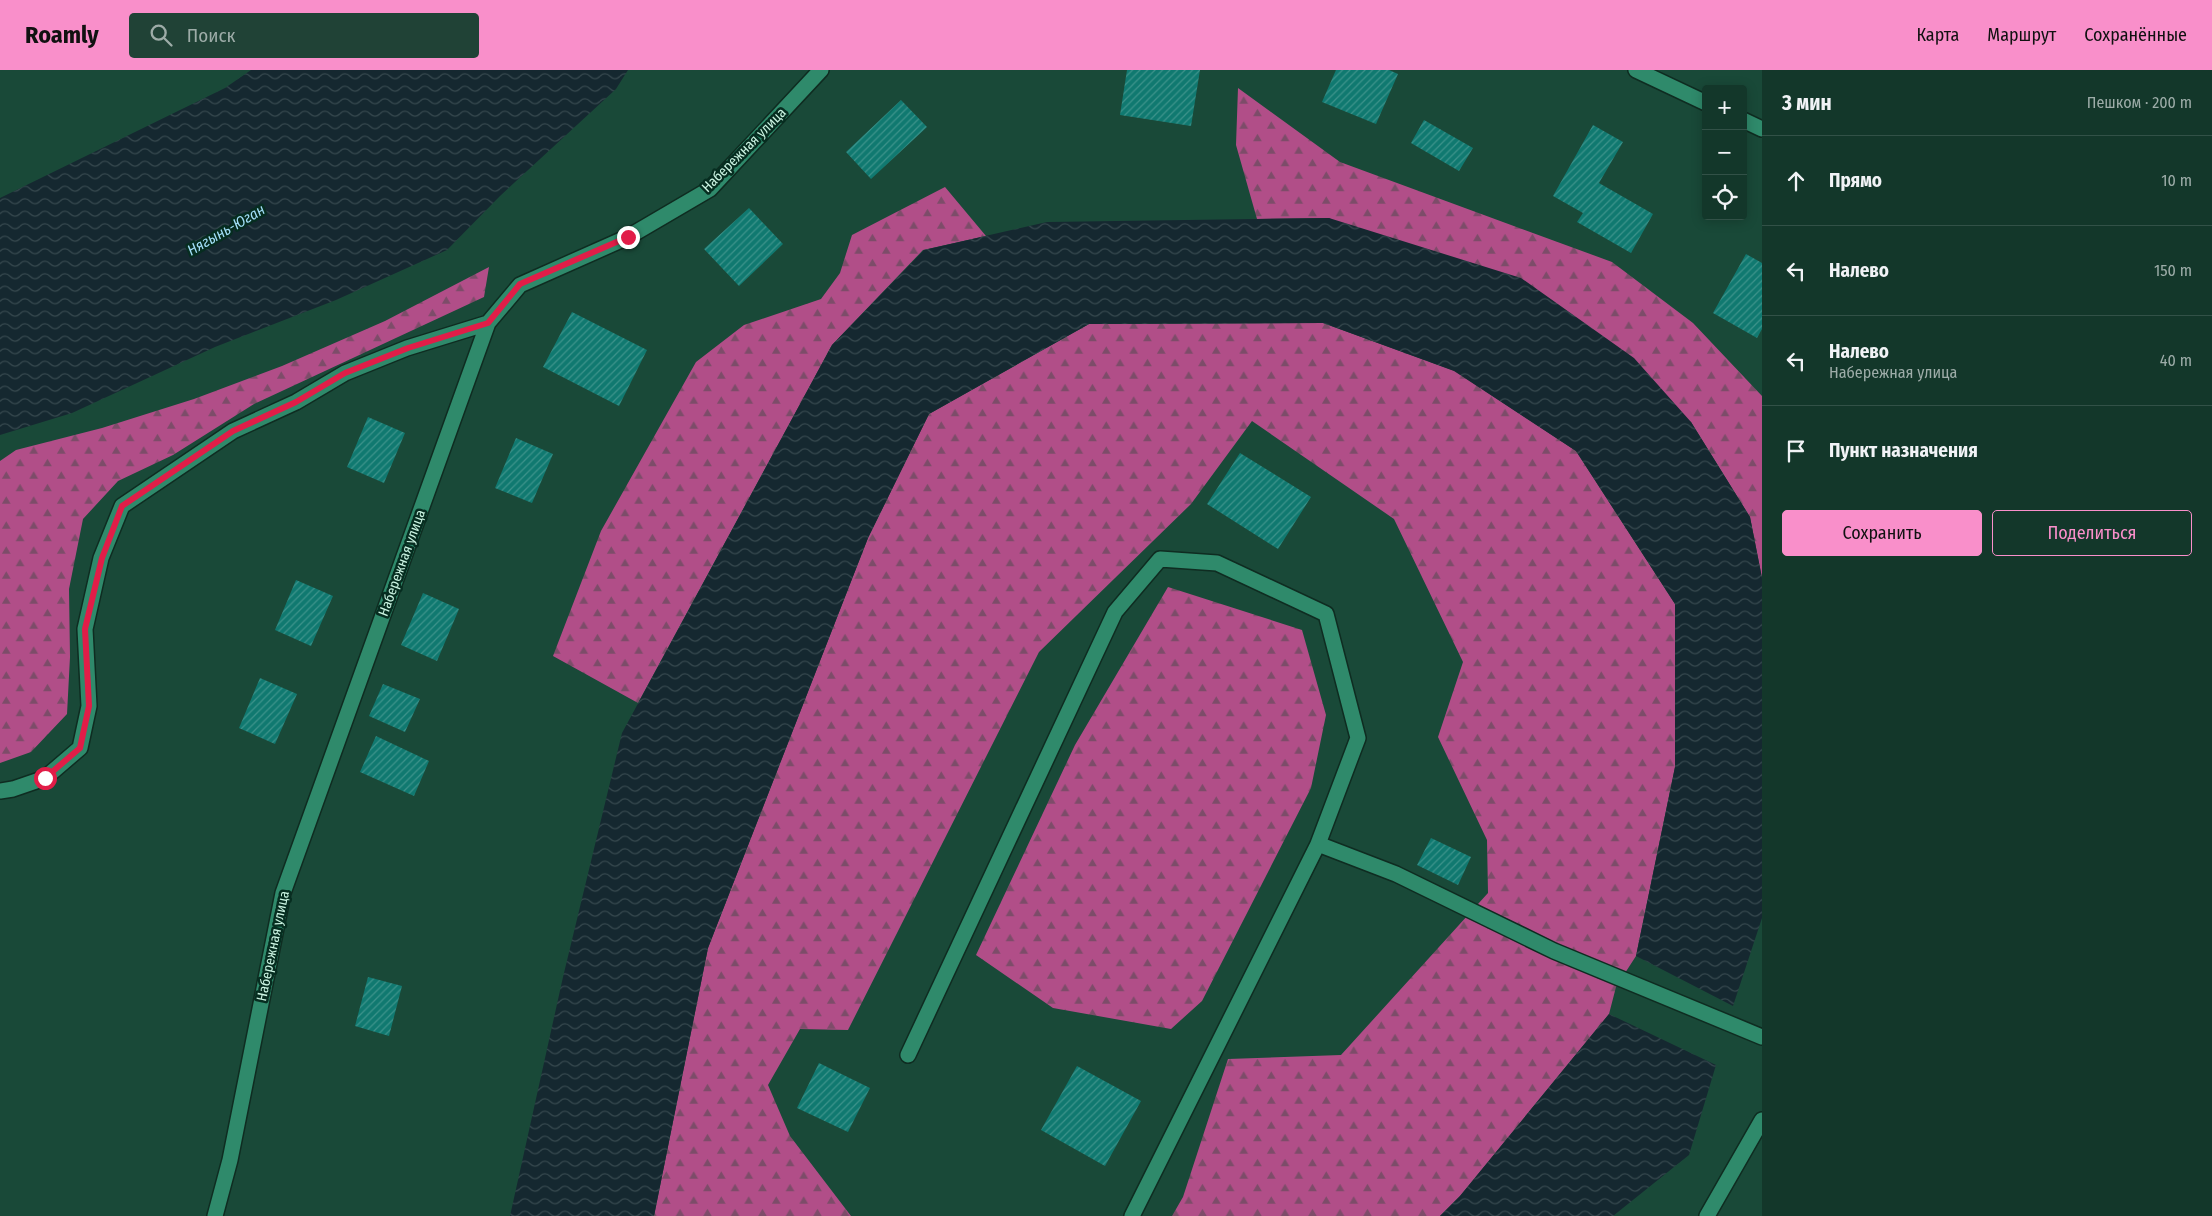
<!DOCTYPE html>
<html lang="ru">
<head>
<meta charset="utf-8">
<style>
	:root { --surface:#13372a; --page:#204236; --text:#f1f3f6; --muted:#9daca8; --line:#325147; --accent:#f98fca }
	body { margin:0; font-family:"Fira Sans Condensed",sans-serif; background:var(--page); color:var(--text) }
	.controls { position:absolute; right:15px; top:15px; display:grid; overflow:hidden; border-radius:5px; box-shadow:0 2px 12px #0003 }
	.controls button { width:45px; height:45px; display:grid; place-items:center; padding:0; border:0; border-bottom:1px solid var(--line); background:var(--surface); color:var(--text); font:25px sans-serif }
	.stop { position:absolute; width:15px; height:15px; margin:-11px; border:4px solid #e11d48; border-radius:50%; background:#fff }
	.stop.end { background:#e11d48; border-color:#fff; box-shadow:0 1px 5px #0008 }
	.list { margin:0; padding:0; list-style:none }
	h2 { display:flex; justify-content:space-between; align-items:center; height:65px; margin:0; padding:0 20px; font-size:21px }
	h2 small { font-size:16px; font-weight:400; color:var(--muted) }
	.list li { display:grid; grid-template-columns:32px 1fr auto; gap:15px; align-items:center; box-sizing:border-box; height:90px; padding:0 20px; border-top:1px solid var(--line) }
	.list b { display:block; font-size:19px; white-space:nowrap }
	.list p { margin:0; font-size:16px; white-space:nowrap; color:var(--muted) }
	.list em { font-size:16px; font-style:normal; color:var(--muted) }
	.actions { display:flex; gap:10px; padding:15px 20px }
	.actions a { flex:1; padding:11px 0; border:1px solid var(--accent); border-radius:5px; text-align:center; font-size:18px; color:var(--accent) }
	.actions .main { background:var(--accent); color:#111 }
	.icon { flex:none; width:28px; height:28px; fill:none; stroke:currentColor; stroke-width:2; stroke-linecap:round; stroke-linejoin:round }
	.map { position:relative; flex:none; width:1762px; height:1146px; overflow:hidden }
	header { display:flex; align-items:center; gap:30px; box-sizing:border-box; height:70px; padding:0 25px; background:var(--accent); color:#111 }
	header strong { font-size:24px }
	nav { display:flex; gap:28px; margin-inline-start:auto; font-size:18px }
	.search { width:350px; height:45px; background:var(--page); display:flex; align-items:center; gap:12px; box-sizing:border-box; padding:0 18px; border-radius:5px; color:var(--muted); font-size:19px }
	main { display:flex }
	aside { flex:1; background:var(--surface) }
	.map>svg:first-child { display:block }
	.forest { fill:url(#forest-firs) }
	.water { fill:url(#water-waves) }
	.building { fill:url(#building-hatch) }
	.lines { fill:none; stroke-linecap:round; stroke-linejoin:round }
	.minor-casing { stroke:#0f2c21; stroke-width:18 }
	.minor { stroke:#2f8a6b; stroke-width:15 }
	.route { stroke:#e11d48; stroke-width:6 }
	.labels { text-anchor:middle; dominant-baseline:central; stroke-width:5; stroke-linejoin:round; paint-order:stroke }
	.street-label { font-size:14px; fill:#ccf5e3; stroke:#062d20 }
	.water-label { font-size:15px; font-style:italic; fill:#a2def7; stroke:#062d20 }
</style>
</head>
<body>
<header>
<strong>Roamly</strong>
<div class="search"><svg class="icon" aria-label="search" viewBox="0 0 24 24"><circle cx="10" cy="10" r="6"/><path d="M15 15l6 6"/></svg>Поиск</div>
<nav><a>Карта</a><a>Маршрут</a><a>Сохранённые</a></nav>
</header>
<main>
<div class="map">
<svg width="1762" height="1146" viewBox="0 0 1762 1146">
	<defs>
		<pattern id="forest-firs" width="22" height="20" patternUnits="userSpaceOnUse" patternTransform="scale(1.25)"><rect width="22" height="20" fill="#b14e88"/><path d="M5 1l3.5 6h-7zM16 11l3.5 6h-7z" fill="#7d4c69"/></pattern>
		<pattern id="water-waves" width="16" height="10" patternUnits="userSpaceOnUse" patternTransform="scale(1.25)"><rect width="16" height="10" fill="#152830"/><path d="M0 5q4-4 8 0t8 0" fill="none" stroke="#36484e"/></pattern>
		<pattern id="building-hatch" width="6" height="6" patternUnits="userSpaceOnUse" patternTransform="scale(1.25)"><rect width="6" height="6" fill="#107970"/><path d="M-1 1l2-2M0 6l6-6M5 7l2-2" fill="none" stroke="#3d938b"/></pattern>
	</defs>
	<rect width="100%" height="100%" fill="#194938"/>
	<path class="forest" d="M1238,18L1340,92L1612,192L1693,253L1762,326V508L1750,447L1691,352L1329,148L1257,149L1236,75Z
		M945,117L986,166L923,180L832,275L638,633L553,586L601,461L696,292L744,255L821,229L840,203L852,165Z
		M489,197L484,227L254,334L173,385L118,411L83,449L69,519L70,587L67,644L31,682L0,693V391L16,380L102,358L194,329L282,296L385,251Z
		M1323,253L1455,301L1576,381L1675,534V697L1636,886L1616,917L1609,944L1460,1126L1440,1146H1172L1183,1127L1228,989L1341,985L1488,823L1487,770L1438,667L1463,592L1394,449L1252,351L1191,434L1039,582L848,960L800,959L768,1015L790,1066L851,1146H654L708,878L868,468L929,344L1089,254Z
		M1168,517L1302,560L1326,645L1311,718L1202,931L1171,959L1053,938L976,885L1075,675Z"/>
	<path class="water" d="M251,0H628L616,19L500,126L447,180L336,230L215,277L72,343L0,365V128L225,18Z
		M1329,148L1521,208L1634,288L1691,352L1750,447L1762,508V848L1733,936L1636,886L1675,697V534L1576,381L1454,301L1323,253L1089,254L929,344L868,468L708,878L654,1146H510L563,907L622,663L832,275L924,180L1047,152Z
		M1609,944L1716,995L1689,1085L1613,1146H1440L1460,1126Z"/>
	<path class="building" d="M1127,0H1200L1191,56L1120,45Z
		M1336,0H1389L1398,4L1376,54L1322,32Z
		M901,30L927,57L871,109L846,82Z
		M1424,50L1473,78L1459,101L1411,73Z
		M1593,55L1623,72L1599,113L1653,144L1631,183L1577,152L1583,143L1553,126Z
		M749,138L783,174L739,216L704,179Z
		M1746,184L1762,193V259L1757,268L1713,243Z
		M572,242L647,280L619,336L543,297Z
		M368,347L405,363L384,413L347,397Z
		M516,368L553,384L532,433L495,418Z
		M1240,383L1311,427L1278,479L1207,434Z
		M296,510L333,526L311,576L275,560Z
		M423,523L459,539L437,591L401,575Z
		M260,608L297,624L275,674L239,658Z
		M383,614L420,629L405,662L369,646Z
		M376,666L429,691L414,726L360,702Z
		M1431,768L1471,787L1458,815L1417,795Z
		M368,907L402,916L389,966L355,956Z
		M819,993L870,1018L848,1062L797,1038Z
		M1077,996L1141,1031L1105,1096L1041,1060Z"/>
	<g class="lines">
		<defs>
			<path id="minor" d="M1636,0L1706,33
				M1743,50L1762,59
				M0,721L13,719L45,708L80,678L89,636L85,559L101,488L122,436L233,361L296,332L345,303L407,278L488,253
				M908,985L1115,542L1160,489L1217,493L1326,544L1358,668L1318,774
				M215,1146L230,1090L283,823L488,253L520,215L628,167L710,119L821,0
				M1132,1146L1318,774L1396,804L1554,881L1762,967
				M1707,1146L1762,1050"/>
		</defs>
		<use href="#minor" class="minor-casing"/>
		<use href="#minor" class="minor"/>
	</g>
	<g class="lines">
		<path class="route" d="M45,708L80,678L89,636L85,559L102,488L122,436L233,361L296,332L345,303L408,278L488,253L520,214L628,167"/>
	</g>
	<g class="labels">
		<g class="street-label">
			<text transform="translate(744 80) rotate(-45)">Набережная улица</text>
			<text transform="translate(402 493) rotate(-70)">Набережная улица</text>
			<text transform="translate(273 876) rotate(-78)">Набережная улица</text>
		</g>
		<g class="water-label">
			<text transform="translate(226 160) rotate(-30)">Нягынь-Юган</text>
		</g>
	</g>
</svg>
<div class="controls">
<button>+</button>
<button>−</button>
<button><svg class="icon" aria-label="locate" viewBox="0 0 24 24"><circle cx="12" cy="12" r="6"/><path d="M12 2v4M12 18v4M2 12h4M18 12h4"/></svg></button>
</div>
<div class="stop" style="left:45px;top:708px"></div>
<div class="stop end" style="left:628px;top:167px"></div>
</div>
<aside>
<h2>3 мин<small>Пешком · 200 m</small></h2>
<ul class="list">
<li><svg class="icon" aria-label="ahead" viewBox="0 0 24 24"><path d="M12 20V5M6 11l6-6 6 6"/></svg><div><b>Прямо</b></div><em>10 m</em></li>
<li><svg class="icon" aria-label="left" viewBox="0 0 24 24"><path d="M17 20v-9H6M10 6l-5 5 5 5"/></svg><div><b>Налево</b></div><em>150 m</em></li>
<li><svg class="icon" aria-label="left" viewBox="0 0 24 24"><path d="M17 20v-9H6M10 6l-5 5 5 5"/></svg><div><b>Налево</b><p>Набережная улица</p></div><em>40 m</em></li>
<li><svg class="icon" aria-label="arrive" viewBox="0 0 24 24"><path d="M6 21V4h12l-3 4 3 4H6"/></svg><div><b>Пункт назначения</b></div></li>
</ul>
<div class="actions"><a class="main">Сохранить</a><a>Поделиться</a></div>
</aside>
</main>
</body>
</html>
